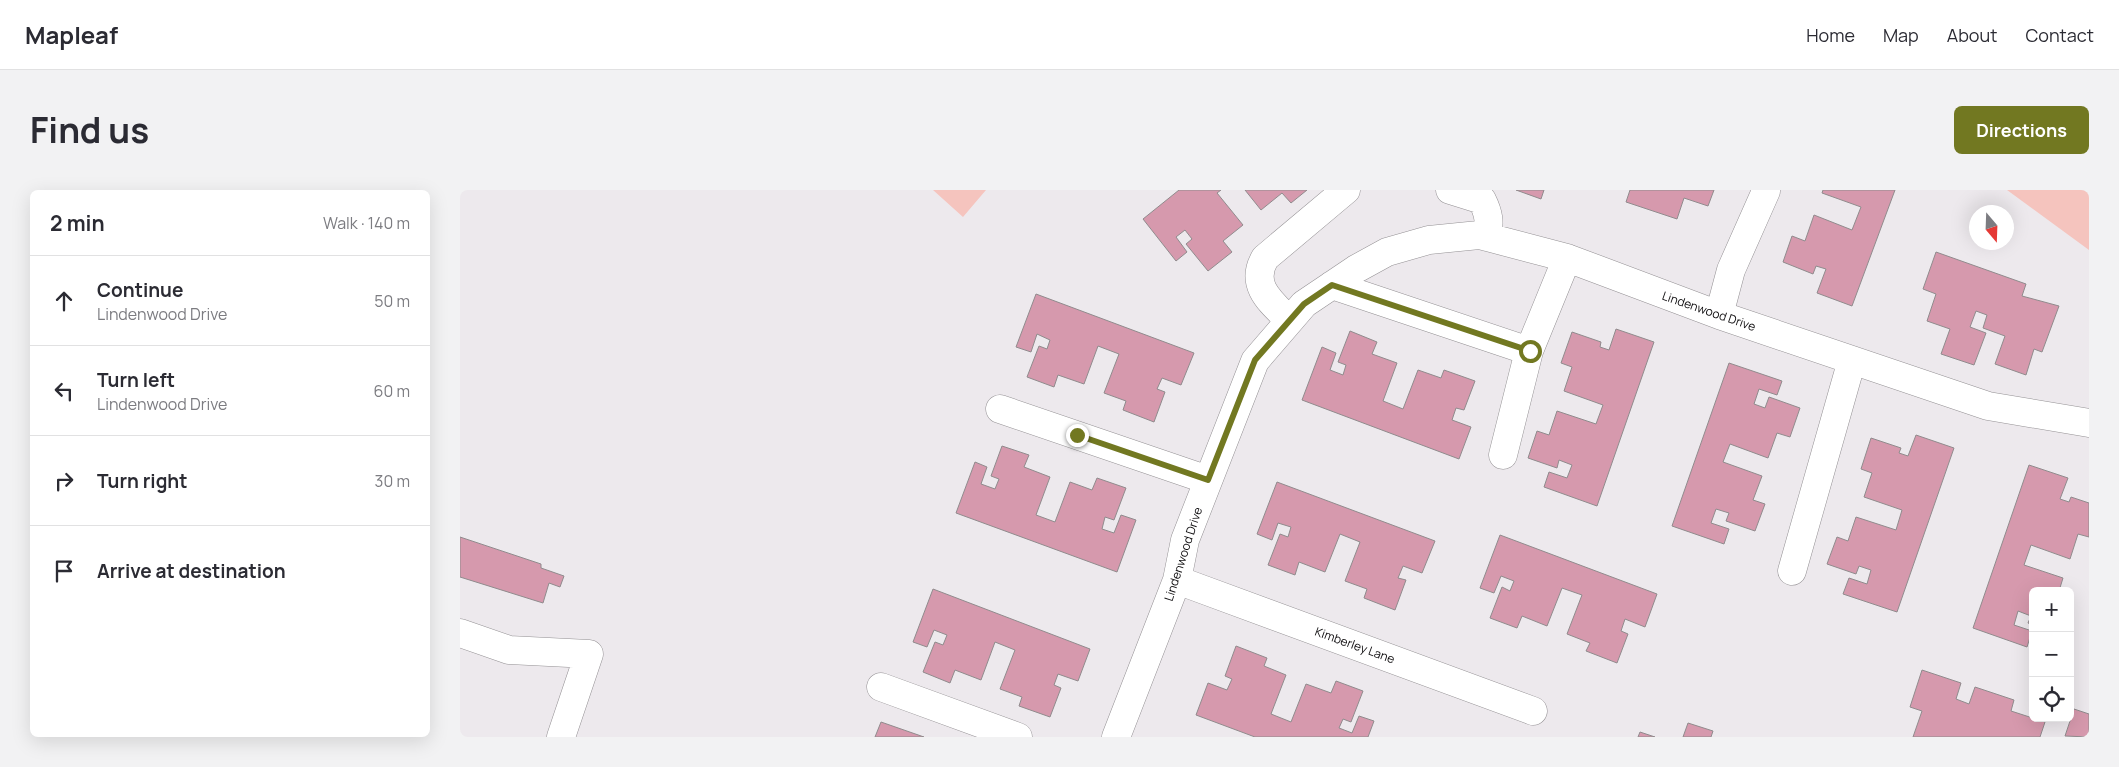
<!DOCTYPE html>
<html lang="en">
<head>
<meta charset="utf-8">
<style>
	:root { --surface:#fff; --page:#f2f2f3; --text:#2b2b33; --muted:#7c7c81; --line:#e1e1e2; --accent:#727821 }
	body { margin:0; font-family:Manrope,sans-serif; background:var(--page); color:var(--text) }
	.controls { position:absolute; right:15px; bottom:15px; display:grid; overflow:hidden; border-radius:8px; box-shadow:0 5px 20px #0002 }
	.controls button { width:45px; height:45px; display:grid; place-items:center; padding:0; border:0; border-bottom:1px solid var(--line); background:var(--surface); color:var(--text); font:25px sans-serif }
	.compass { position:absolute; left:1509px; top:15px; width:45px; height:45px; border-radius:50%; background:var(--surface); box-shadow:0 5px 20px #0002; rotate:161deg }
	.stop { position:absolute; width:15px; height:15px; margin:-11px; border:4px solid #727821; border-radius:50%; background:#fff }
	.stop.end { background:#727821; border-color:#fff; box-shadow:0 1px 5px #0008 }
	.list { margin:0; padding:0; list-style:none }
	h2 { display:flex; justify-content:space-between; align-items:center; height:65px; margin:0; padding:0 20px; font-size:21px }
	h2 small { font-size:16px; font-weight:400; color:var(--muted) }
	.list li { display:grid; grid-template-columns:32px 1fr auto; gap:15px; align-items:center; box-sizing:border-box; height:90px; padding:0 20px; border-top:1px solid var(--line) }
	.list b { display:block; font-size:19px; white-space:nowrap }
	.list p { margin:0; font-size:16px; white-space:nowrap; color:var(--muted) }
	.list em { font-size:16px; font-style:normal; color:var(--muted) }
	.icon { flex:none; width:28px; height:28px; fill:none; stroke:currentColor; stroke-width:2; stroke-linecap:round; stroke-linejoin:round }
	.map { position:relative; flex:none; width:1629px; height:547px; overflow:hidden; border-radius:8px }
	header { display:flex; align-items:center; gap:30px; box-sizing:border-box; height:70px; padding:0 25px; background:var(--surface); border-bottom:1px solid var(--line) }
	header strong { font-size:24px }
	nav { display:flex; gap:28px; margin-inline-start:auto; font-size:18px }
	.intro { display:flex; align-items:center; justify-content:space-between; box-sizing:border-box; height:120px; padding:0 30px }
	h1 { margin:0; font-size:35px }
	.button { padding:12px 22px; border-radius:8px; background:var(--accent); color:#fff; font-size:18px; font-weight:700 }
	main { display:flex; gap:30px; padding:0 30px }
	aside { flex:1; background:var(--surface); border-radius:8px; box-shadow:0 5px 20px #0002 }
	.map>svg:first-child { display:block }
	.green { fill:#f5c4be }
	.building { fill:#d699ad; stroke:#908b8d }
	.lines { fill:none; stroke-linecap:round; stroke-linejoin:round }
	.minor-casing { stroke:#949194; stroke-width:29 }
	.minor { stroke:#fff; stroke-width:28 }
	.route { stroke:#727821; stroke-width:6 }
	.labels { text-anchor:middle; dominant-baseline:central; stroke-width:4; stroke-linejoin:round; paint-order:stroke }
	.street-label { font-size:12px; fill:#0e0c0e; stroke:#fff }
</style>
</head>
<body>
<header>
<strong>Mapleaf</strong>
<nav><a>Home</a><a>Map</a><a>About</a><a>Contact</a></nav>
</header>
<div class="intro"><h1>Find us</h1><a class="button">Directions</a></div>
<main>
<aside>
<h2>2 min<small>Walk · 140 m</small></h2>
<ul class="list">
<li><svg class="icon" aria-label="ahead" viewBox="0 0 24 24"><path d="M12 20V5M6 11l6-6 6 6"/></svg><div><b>Continue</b><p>Lindenwood Drive</p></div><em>50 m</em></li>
<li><svg class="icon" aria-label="left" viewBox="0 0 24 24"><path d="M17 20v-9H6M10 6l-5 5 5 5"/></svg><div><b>Turn left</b><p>Lindenwood Drive</p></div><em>60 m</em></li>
<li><svg class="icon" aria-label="right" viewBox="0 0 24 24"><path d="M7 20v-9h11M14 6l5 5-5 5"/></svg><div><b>Turn right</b></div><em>30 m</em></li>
<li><svg class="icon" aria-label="arrive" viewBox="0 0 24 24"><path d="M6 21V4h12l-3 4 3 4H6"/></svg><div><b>Arrive at destination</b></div></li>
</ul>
</aside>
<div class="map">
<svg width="1629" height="547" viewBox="0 0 1629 547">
	<rect width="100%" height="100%" fill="#ede9ed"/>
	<path class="green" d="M473,0H526L503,27Z
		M1547,0H1629V60Z"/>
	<path class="building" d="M719,0H761L757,3L783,35L763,51L772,62L748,81L726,54L732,49L725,40L716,47L727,62L716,71L683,29Z
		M785,0H847L831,13L822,3L801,20Z
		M1056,0H1084L1081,9Z
		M1170,0H1254L1248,16L1224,8L1217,29L1166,12Z
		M1363,0H1435L1392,116L1357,103L1366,79L1356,76L1353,84L1323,72L1332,46L1345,51L1354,25L1392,40L1401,17L1362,3Z
		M1476,62L1566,94L1562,106L1599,116L1582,162L1574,159L1566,185L1535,174L1545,146L1523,138L1527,125L1516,121L1510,137L1526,143L1514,175L1481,164L1490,139L1467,131L1476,104L1463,99Z
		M576,104L734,163L721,195L702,188L697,199L705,202L694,232L663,220L666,211L644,203L659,164L638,156L624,194L598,185L594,197L567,187L579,156L587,159L590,150L577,144L571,162L556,157Z
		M1156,139L1194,152L1137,316L1084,297L1089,282L1107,288L1112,275L1099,270L1097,278L1068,268L1077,241L1089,245L1097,221L1136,234L1143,215L1104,201L1112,177L1101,173L1112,142L1141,152L1140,157L1149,160Z
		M890,141L917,152L912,164L937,173L923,211L943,219L958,180L981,188L984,180L1015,191L1004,220L996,218L992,230L1011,237L999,269L842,210L862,157L876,163L870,180L883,185L886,175L878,172Z
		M1269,173L1322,191L1317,205L1299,199L1294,214L1305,218L1309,207L1340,218L1330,247L1317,243L1308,268L1270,254L1263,272L1302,286L1293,310L1305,314L1295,341L1266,331L1269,323L1256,319L1251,333L1269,339L1264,354L1212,336Z
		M1456,245L1494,258L1437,422L1383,404L1389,388L1407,394L1411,380L1399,376L1396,384L1367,374L1377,347L1388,351L1396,327L1436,340L1442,320L1404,307L1412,283L1401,279L1411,248L1441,258L1439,263L1448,266Z
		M542,256L569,265L564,277L590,287L576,325L595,332L610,292L632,300L637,288L666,298L654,330L645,327L642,339L654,343L661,325L676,330L657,382L496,323L515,272L527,277L521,294L535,299L539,289L531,286Z
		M1569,275L1608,288L1600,309L1609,312L1611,307L1629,313V347L1618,344L1610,369L1571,355L1564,375L1603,388L1599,401H1573V435L1568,433L1571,426L1558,421L1554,435L1572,441L1567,457L1513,438Z
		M817,292L975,351L962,383L943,376L938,388L946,390L935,420L904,408L907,399L885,391L900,352L880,344L865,382L839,372L835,385L808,375L820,344L828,347L831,337L818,333L812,350L797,344Z
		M1040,345L1197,404L1185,437L1165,429L1161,441L1168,444L1157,473L1126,461L1130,453L1107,444L1122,405L1102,398L1087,436L1062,426L1057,438L1030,428L1042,397L1050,401L1054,391L1041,386L1034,403L1020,398Z
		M0,347L81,374V378L104,386L100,397L89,393L83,413L0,387Z
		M473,399L630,459L618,491L598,484L594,495L601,498L590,527L559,516L562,507L540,499L555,460L535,452L521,490L495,480L490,493L463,482L475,452L483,455L487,445L474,440L467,457L453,452Z
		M776,456L807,468L804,476L826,485L811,524L831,532L846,494L871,503L876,491L903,501L891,532L883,529L879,538L892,543L899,526L914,531L908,547H795L736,525L748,493L767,500L772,489L765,486Z
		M1462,480L1501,493L1496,509L1509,514L1515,497L1554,510L1551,521L1585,532L1580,547H1453L1462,521L1450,517Z
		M1614,519L1629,524V547L1605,546Z
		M421,532L464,547H415Z
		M1228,533L1253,541L1251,547H1223Z
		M1180,542L1195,547H1178Z"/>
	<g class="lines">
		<defs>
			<path id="minor" d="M990,0L1022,10C1029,24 1030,32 1027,47
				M872,95L1069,161
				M1259,125L1271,80L1306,1
				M829,130C811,112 789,95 805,68L886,0
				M540,219L748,290
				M1043,265L1069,161L1107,68
				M1332,381L1392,170
				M717,390L1073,521
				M0,443L49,460L129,464L101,547
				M421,497L558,547
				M656,547L717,390L725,350L795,171L844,114L896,79L927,62L969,50L1019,45L1027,47L1107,68L1259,125L1528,216L1629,233"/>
		</defs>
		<use href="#minor" class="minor-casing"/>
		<use href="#minor" class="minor"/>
	</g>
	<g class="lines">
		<path class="route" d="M617,245L748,290L795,170L844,114L872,95L1070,161"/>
	</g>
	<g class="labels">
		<g class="street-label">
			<text transform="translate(1249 121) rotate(19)">Lindenwood Drive</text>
			<text transform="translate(723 364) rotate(-72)">Lindenwood Drive</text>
			<text transform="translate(895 455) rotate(20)">Kimberley Lane</text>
		</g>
	</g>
</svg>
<div class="controls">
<button>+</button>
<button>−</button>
<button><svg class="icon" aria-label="locate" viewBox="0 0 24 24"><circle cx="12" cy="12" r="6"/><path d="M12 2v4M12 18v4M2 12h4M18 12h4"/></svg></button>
</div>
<svg class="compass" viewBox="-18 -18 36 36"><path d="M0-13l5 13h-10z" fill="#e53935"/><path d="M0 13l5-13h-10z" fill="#7c7c81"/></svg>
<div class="stop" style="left:1070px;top:161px"></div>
<div class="stop end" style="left:617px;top:245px"></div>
</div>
</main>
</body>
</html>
